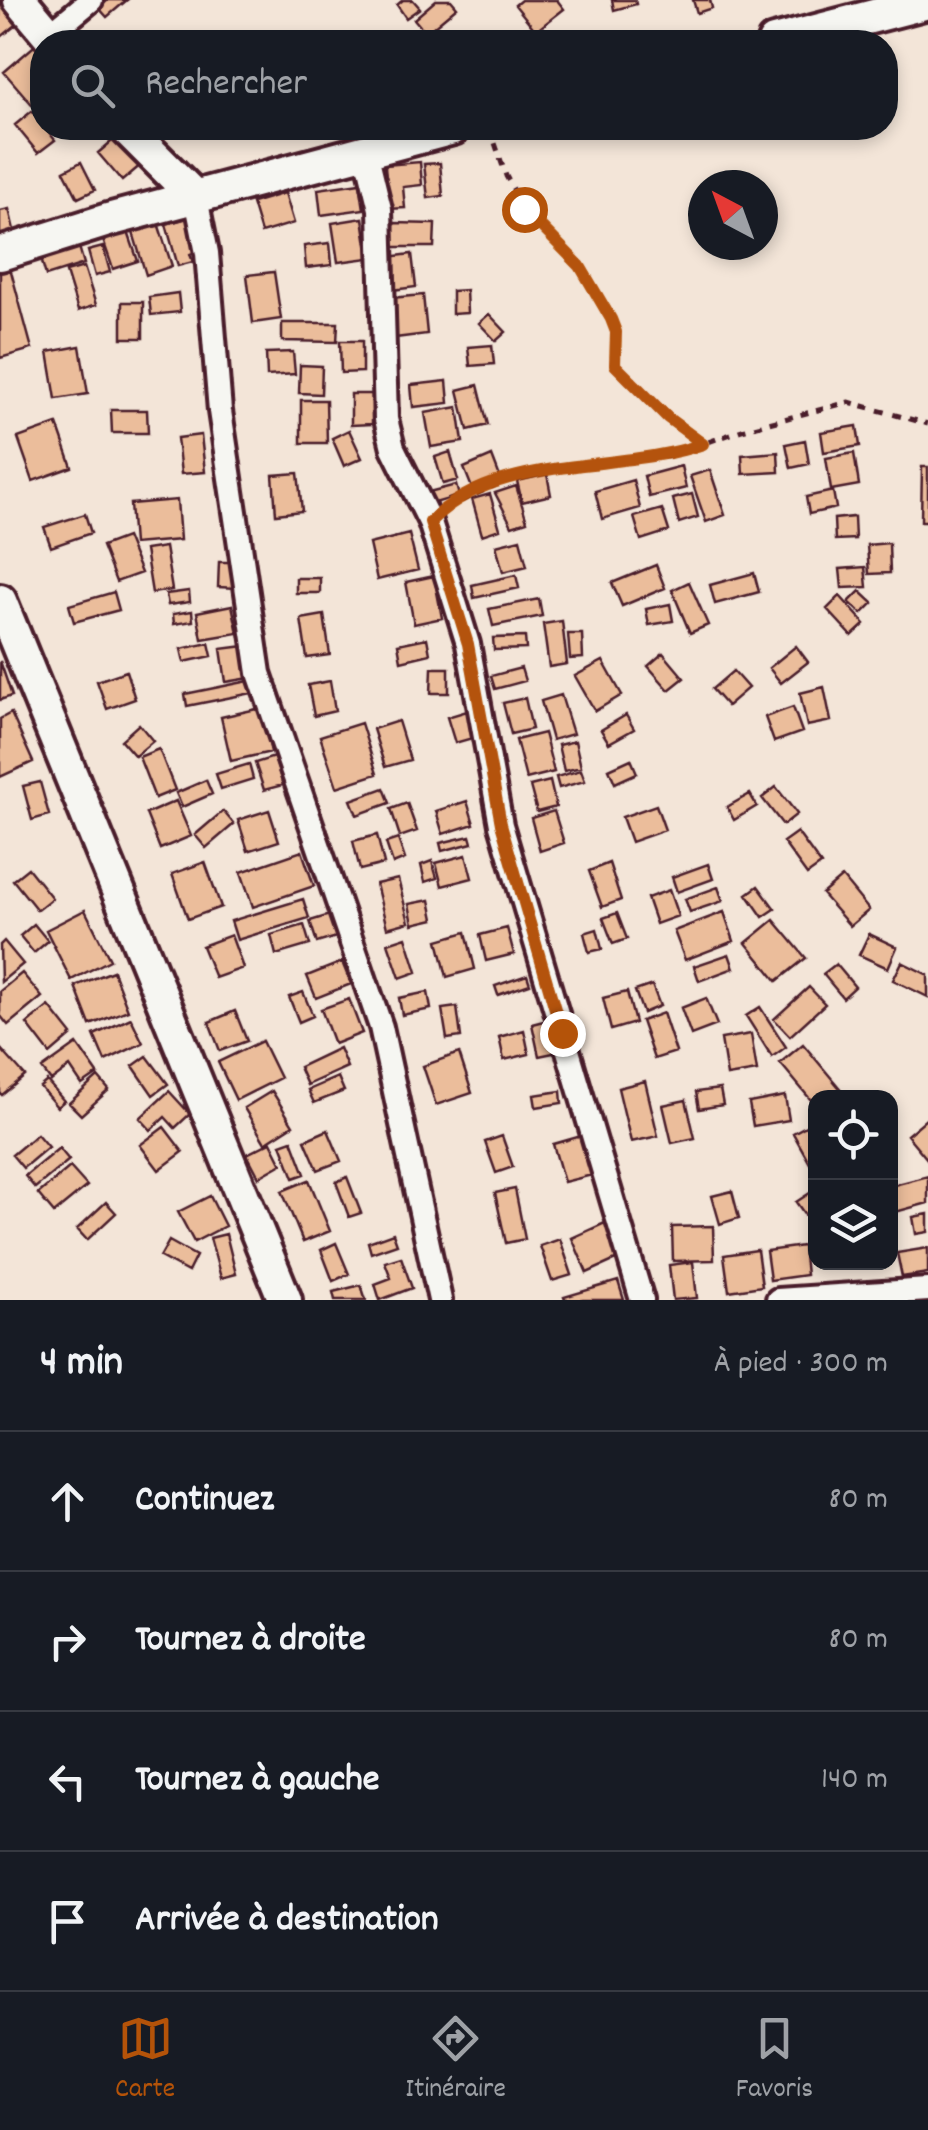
<!DOCTYPE html>
<html lang="fr">
<head>
<meta charset="utf-8">
<style>
	:root { --surface:#171b24; --page:#242831; --text:#f1f3f6; --muted:#9ea1a6; --line:#363941; --accent:#b45309 }
	body { margin:0; font-family:Dekko,sans-serif; background:var(--page); color:var(--text) }
	.controls { position:absolute; right:30px; bottom:30px; display:grid; overflow:hidden; border-radius:20px; box-shadow:0 5px 15px #0003 }
	.controls button { width:90px; height:90px; display:grid; place-items:center; padding:0; border:0; border-bottom:2px solid var(--line); background:var(--surface); color:var(--text); font:50px sans-serif }
	.compass { position:absolute; left:688px; top:170px; width:90px; height:90px; border-radius:50%; background:var(--surface); box-shadow:0 5px 15px #0003; rotate:319deg }
	.stop { position:absolute; width:30px; height:30px; margin:-22px; border:8px solid #b45309; border-radius:50%; background:#fff }
	.stop.end { background:#b45309; border-color:#fff; box-shadow:0 2px 10px #0008 }
	.list { margin:0; padding:0; list-style:none }
	h2 { display:flex; justify-content:space-between; align-items:center; height:130px; margin:0; padding:0 40px; font-size:42px }
	h2 small { font-size:32px; font-weight:400; color:var(--muted) }
	.list li { display:grid; grid-template-columns:65px 1fr auto; gap:30px; align-items:center; box-sizing:border-box; height:140px; padding:0 40px; border-top:2px solid var(--line) }
	.list b { display:block; font-size:38px; white-space:nowrap }
	.list em { font-size:32px; font-style:normal; color:var(--muted) }
	.icon { flex:none; width:55px; height:55px; fill:none; stroke:currentColor; stroke-width:2; stroke-linecap:round; stroke-linejoin:round }
	.map { position:relative; flex:none; width:928px; height:1300px; overflow:hidden }
	.search { position:absolute; background:var(--surface); box-shadow:0 5px 15px #0003; left:30px; right:30px; top:30px; height:110px; display:flex; align-items:center; gap:25px; box-sizing:border-box; padding:0 35px; border-radius:40px; color:var(--muted); font-size:38px }
	.sheet { height:690px; background:var(--surface) }
	nav { display:flex; justify-content:space-around; align-items:center; box-sizing:border-box; height:140px; border-top:2px solid var(--line); background:var(--surface); font-size:28px; color:var(--muted) }
	nav a { display:grid; justify-items:center; gap:5px }
	nav .on { color:var(--accent) }
	.map>svg:first-child { display:block }
	.building { fill:#ebbd9b; stroke:#4a1f2b; stroke-width:2.5 }
	.lines { fill:none; stroke-linecap:round; stroke-linejoin:round }
	.street-casing { stroke:#4a1f2b; stroke-width:30 }
	.secondary-casing { stroke:#4a1f2b; stroke-width:40 }
	.path { stroke:#4a1f2b; stroke-width:5; stroke-dasharray:8 8; stroke-linecap:butt }
	.street { stroke:#f6f6f2; stroke-width:22 }
	.secondary { stroke:#f6f6f2; stroke-width:32 }
	.route { stroke:#b45309; stroke-width:12 }
</style>
</head>
<body>
<div class="map">
<svg width="928" height="1300" viewBox="0 0 928 1300">
	<rect width="100%" height="100%" fill="#f3e5d8"/>
	<filter id="ink" filterUnits="userSpaceOnUse"><feTurbulence type="fractalNoise" baseFrequency=".01" numOctaves="2"/><feDisplacementMap in="SourceGraphic" scale="20" xChannelSelector="R" yChannelSelector="G"/><feConvolveMatrix kernelMatrix="1 2 1 2 8 2 1 2 1" color-interpolation-filters="sRGB"/></filter>
	<g filter="url(#ink)">
		<path class="building" d="M0,0H12L26,17L0,38Z
			M108,0H127L107,17L99,8Z
			M403,0H413L420,8L406,18L397,5Z
			M436,0H451L457,7L426,33L414,19Z
			M521,0H557L564,9L536,31L515,5Z
			M612,0H635L636,4L614,10Z
			M693,0H710L712,8L697,13Z
			M40,41L42,44V116L4,72Z
			M32,111L55,140L38,153L15,125Z
			M118,136L142,164L122,181L98,153Z
			M81,162L95,190L78,198L64,171Z
			M420,162L422,185L403,187L405,208L388,209L385,165Z
			M440,163L443,196L428,198L424,164Z
			M360,183L364,209L321,215L318,189Z
			M285,193L294,223L261,233L252,203Z
			M9,209L15,234L0,238V211Z
			M190,217L200,251L190,254L193,262L178,266L166,224Z
			M363,218L369,258L338,262L332,223Z
			M157,220L172,266L146,275L132,229Z
			M394,223L435,224L434,247H393Z
			M127,229L138,261L113,269L102,237Z
			M77,240L84,264L46,276L39,251Z
			M330,243L332,265L306,268L304,246Z
			M103,247L110,272L95,276L88,251Z
			M412,254L416,287L392,290L388,257Z
			M9,264L32,349L0,358V266Z
			M84,267L96,305L78,311L66,272Z
			M274,272L281,319L253,323L247,275Z
			M466,290L467,313L452,314V291Z
			M178,293L180,312L151,315L149,297Z
			M423,295L427,334L395,338L391,298Z
			M122,302H143V338H122Z
			M489,314L506,332L496,341L479,323Z
			M282,323H338L337,342L282,341Z
			M340,341H362V372L341,373Z
			M492,345L494,364L470,366L468,347Z
			M80,346L88,394L56,399L48,352Z
			M293,352L295,374L267,376L266,353Z
			M300,365L322,366L321,394L299,393Z
			M447,381L449,403L413,407L411,385Z
			M478,385L488,425L468,430L458,390Z
			M351,394H372V424L351,425Z
			M301,400H326L327,443H301Z
			M458,407L463,442L431,447L425,413Z
			M111,410H147L148,433H112Z
			M57,424L72,467L33,481L18,438Z
			M857,426L860,446L824,452L821,432Z
			M349,430L362,458L344,466L332,438Z
			M201,435L205,472L181,474L177,438Z
			M805,440L809,464L791,468L786,444Z
			M450,452L458,480L443,484L435,457Z
			M778,452L779,472L743,474L742,455Z
			M854,453L859,485L831,490L826,458Z
			M492,456L500,477L472,488L464,468Z
			M681,466L686,488L649,497L644,476Z
			M922,467H928V521H921Z
			M710,470L725,515L706,522L690,476Z
			M298,473L302,511L276,514L273,475Z
			M547,474L551,495L522,502L517,481Z
			M633,480L640,508L602,519L595,491Z
			M456,485L459,496L428,505L425,493Z
			M516,486L527,521L512,526L495,493Z
			M833,491L836,508L809,514L806,497Z
			M490,494L500,529L482,535L472,499Z
			M692,494L698,517L679,523L673,499Z
			M177,500L180,540L133,544L130,504Z
			M662,509L669,531L641,540L634,517Z
			M85,514L91,533L51,547L44,527Z
			M854,517L855,539L835,540L834,519Z
			M409,534L418,570L377,580L369,544Z
			M126,537L141,573L116,582L102,546Z
			M520,539L527,566L503,572L496,545Z
			M889,543L890,573L869,574L867,545Z
			M165,547L172,590L152,593L145,550Z
			M219,562H237V588L218,587Z
			M656,565L665,588L622,606L612,583Z
			M865,567L867,587L842,588L840,569Z
			M754,573L759,592L715,604L710,585Z
			M516,575L519,588L474,598L472,585Z
			M434,576L442,618L414,624L406,582Z
			M296,578H320V593H296Z
			M689,582L708,625L690,633L672,590Z
			M189,591L190,602L168,605L166,594Z
			M860,591L873,603L862,614L849,602Z
			M114,592L119,610L74,622L69,605Z
			M840,596L865,624L852,636L827,609Z
			M539,599L542,616L493,626L489,609Z
			M670,604L673,621L649,625L646,609Z
			M232,605L238,633L202,639L197,612Z
			M192,611L193,621L174,624L173,614Z
			M324,615L330,655L307,658L301,619Z
			M562,621L567,664L549,667L543,624Z
			M568,634H582L583,658L570,659Z
			M525,637L526,649L494,650L493,638Z
			M427,638L430,654L401,661L398,644Z
			M209,643L212,656L184,662L181,649Z
			M245,646L250,678L226,682L221,649Z
			M796,646L808,662L781,683L769,668Z
			M663,653L684,678L669,690L648,666Z
			M0,661L12,696L0,700Z
			M603,661L622,695L595,711L575,676Z
			M432,668H449V693H431Z
			M521,668L525,681L495,689L491,676Z
			M126,671L135,699L107,709L97,681Z
			M733,671L748,688L727,706L712,689Z
			M249,681L252,693L187,706L185,694Z
			M330,681L335,711L314,716L308,685Z
			M824,687L831,721L807,726L800,693Z
			M561,695L573,734L552,740L541,701Z
			M525,698L532,729L511,734L503,703Z
			M793,707L802,732L774,742L765,717Z
			M261,708L271,752L231,761L221,717Z
			M467,711L476,737L455,743L447,717Z
			M11,713L33,762L0,777V719Z
			M626,715L634,729L609,743L601,730Z
			M398,721L410,760L385,767L373,729Z
			M361,723L377,774L337,787L320,736Z
			M139,724L153,741L135,756L121,740Z
			M544,733L554,772L526,779L516,740Z
			M575,741L581,767L564,771L558,745Z
			M159,749L175,790L155,798L139,757Z
			M274,757L283,785L264,790L255,763Z
			M631,759L637,773L615,783L609,769Z
			M249,764L253,779L221,789L216,774Z
			M581,770L585,781L559,788L556,777Z
			M206,780L212,794L182,807L176,793Z
			M550,781L556,807L537,812L530,786Z
			M40,782L49,815L32,820L23,786Z
			M776,787L797,814L783,825L762,798Z
			M384,788L390,803L357,815L351,800Z
			M750,794L757,806L734,820L727,807Z
			M176,801L191,836L160,849L146,814Z
			M467,801L474,824L443,834L436,811Z
			M407,803L417,831L400,837L391,809Z
			M656,805L665,830L631,842L622,817Z
			M269,810L279,841L248,851L238,820Z
			M223,811L234,824L206,848L195,835Z
			M554,811L564,843L540,851L531,818Z
			M797,832L821,865L807,875L783,842Z
			M377,835L384,864L360,870L353,841Z
			M470,836L472,843L442,851L440,843Z
			M398,839L405,859L393,864L386,843Z
			M302,851L314,886L253,907L241,872Z
			M466,855L472,878L442,886L436,863Z
			M432,861L437,878L425,882L421,865Z
			M205,862L221,907L188,919L172,874Z
			M609,863L621,900L602,907L589,871Z
			M708,864L713,879L677,892L672,877Z
			M28,868L52,898L37,910L13,880Z
			M842,877L869,910L850,926L822,894Z
			M398,879L409,922L387,928L376,884Z
			M758,886L775,909L763,917L747,894Z
			M718,887L723,901L690,912L685,899Z
			M669,890L678,916L656,924L647,898Z
			M303,899L309,918L237,940L231,921Z
			M430,900L434,919L413,924L409,904Z
			M85,910L110,960L71,980L46,930Z
			M724,912L734,941L685,960L674,931Z
			M336,913L343,935L317,943L310,921Z
			M617,913L627,939L613,944L603,918Z
			M774,920L806,958L777,981L746,943Z
			M34,924L48,941L34,953L20,936Z
			M304,925L310,945L276,955L271,935Z
			M507,928L514,954L486,961L480,935Z
			M597,929L602,949L589,952L584,933Z
			M466,932L475,969L447,977L438,940Z
			M869,934L897,947L888,968L859,955Z
			M231,935L243,968L215,978L202,946Z
			M406,937L417,972L400,978L388,943Z
			M4,941L23,964L1,982L0,945Z
			M729,954L734,968L699,981L694,966Z
			M342,962L351,984L316,998L307,976Z
			M902,962L928,975V997L893,980Z
			M836,964L855,987L843,998L823,974Z
			M113,971L128,1010L90,1025L75,986Z
			M22,973L42,997L8,1025L0,1015V991Z
			M527,975L530,984L498,995L495,986Z
			M652,985L660,1006L643,1013L635,991Z
			M809,987L825,1004L790,1036L774,1019Z
			M303,992L313,1016L299,1022L289,997Z
			M428,992L431,1009L402,1015L399,998Z
			M627,992L635,1023L611,1030L603,998Z
			M706,998L717,1025L691,1035L681,1008Z
			M349,999L362,1033L334,1044L321,1009Z
			M49,1006L72,1035L50,1054L27,1024Z
			M457,1007L461,1037L447,1039L442,1009Z
			M760,1007L786,1047L772,1057L746,1016Z
			M235,1011L247,1041L220,1051L209,1022Z
			M663,1013L676,1052L654,1059L641,1021Z
			M131,1018L143,1043L105,1061L94,1035Z
			M551,1019L558,1052L539,1056L532,1024Z
			M524,1030L529,1054L504,1060L499,1037Z
			M751,1034L757,1071L727,1076L721,1039Z
			M262,1041L280,1078L236,1100L218,1062Z
			M77,1044L98,1074L82,1085L70,1067L51,1081L42,1069Z
			M803,1044L848,1098H816V1106L780,1063Z
			M0,1048L25,1076L2,1095L0,1093Z
			M339,1048L347,1067L307,1085L299,1067Z
			M459,1053L472,1093L436,1105L423,1066Z
			M147,1056L168,1084L153,1095L133,1066Z
			M98,1077L109,1090L81,1115L69,1103Z
			M338,1077L344,1091L314,1103L308,1090Z
			M47,1081L64,1101L57,1107L40,1087Z
			M645,1081L658,1136L631,1142L618,1088Z
			M720,1089L723,1105L699,1109L696,1092Z
			M169,1091L190,1114L175,1128L165,1117L151,1130L140,1118Z
			M272,1091L293,1125L265,1143L244,1108Z
			M561,1091L562,1103L536,1107L534,1095Z
			M785,1096L789,1120L753,1126L749,1103Z
			M686,1100L695,1138L672,1143L663,1105Z
			M926,1119L928,1122V1160L907,1135Z
			M815,1121L816,1165L812,1167L793,1133Z
			M164,1127L183,1152L159,1170L140,1145Z
			M328,1130L341,1161L318,1170L305,1140Z
			M37,1134L48,1147L23,1168L12,1155Z
			M502,1136L513,1167L496,1173L485,1142Z
			M581,1136L592,1175L564,1182L553,1144Z
			M292,1140L305,1174L294,1178L281,1144Z
			M271,1142L282,1164L259,1177L247,1154Z
			M59,1148L69,1160L35,1188L25,1176Z
			M70,1167L87,1186L54,1213L38,1194Z
			M928,1176V1203L892,1213L890,1186Z
			M347,1177L361,1213L349,1217L336,1182Z
			M309,1180L330,1231L303,1242L282,1191Z
			M515,1189L525,1239L506,1243L495,1193Z
			M816,1189V1223L812,1225L796,1202Z
			M732,1191L739,1218L720,1224L712,1196Z
			M210,1196L225,1226L194,1242L178,1212Z
			M106,1202L116,1213L87,1240L77,1229Z
			M928,1214V1232L916,1234L913,1217Z
			M605,1223L620,1258L587,1273L572,1238Z
			M713,1226L714,1260L673,1261L672,1227Z
			M393,1233L397,1244L371,1253L368,1242Z
			M226,1234L236,1274L221,1278L210,1238Z
			M560,1239L572,1275L552,1281L540,1246Z
			M169,1241L196,1256L188,1272L160,1257Z
			M336,1243L349,1274L333,1281L321,1250Z
			M803,1246L806,1275L770,1280L766,1251Z
			M928,1248V1273L902,1277L897,1253Z
			M757,1250L762,1286L729,1291L724,1255Z
			M401,1257L412,1288L380,1300L375,1284L391,1278L385,1262Z
			M693,1262L697,1298L673,1300L669,1265Z
			M618,1281L624,1300H565L564,1297Z
			M361,1285L366,1300H335L333,1292Z"/>
		<g class="lines">
			<defs>
				<path id="street" d="M49,35L91,0
					M366,151L380,209L386,419L393,448L430,522L468,644L501,825L642,1300
					M196,198L207,253L220,411L259,673L381,1027L440,1300
					M778,1300L928,1290"/>
				<path id="secondary" d="M20,0L55,42
					M774,42L928,2
					M126,128L196,198
					M0,254L108,220L453,128
					M0,601L285,1300"/>
			</defs>
			<use href="#street" class="street-casing"/>
			<use href="#secondary" class="secondary-casing"/>
			<path class="path" d="M490,128L506,176L524,209L579,266L611,319L616,331L615,365L668,419L703,444
				M447,507L504,481L565,466L669,456L742,430L849,402L928,424"/>
			<use href="#street" class="street"/>
			<use href="#secondary" class="secondary"/>
		</g>
	</g>
	<g class="lines" filter="url(#ink)">
		<path class="route" d="M524,209L580,266L611,319L616,332L615,365L668,418L703,444C620,473 495,453 430,522L468,644L501,824L562,1033"/>
	</g>
</svg>
<div class="controls">
<button><svg class="icon" aria-label="locate" viewBox="0 0 24 24"><circle cx="12" cy="12" r="6"/><path d="M12 2v4M12 18v4M2 12h4M18 12h4"/></svg></button>
<button><svg class="icon" aria-label="layers" viewBox="0 0 24 24"><path d="M12 4l9 5-9 5-9-5zM3 14l9 5 9-5"/></svg></button>
</div>
<svg class="compass" viewBox="-18 -18 36 36"><path d="M0-13l5 13h-10z" fill="#e53935"/><path d="M0 13l5-13h-10z" fill="#9ea1a6"/></svg>
<div class="stop" style="left:524px;top:209px"></div>
<div class="stop end" style="left:562px;top:1033px"></div>
<div class="search"><svg class="icon" aria-label="search" viewBox="0 0 24 24"><circle cx="10" cy="10" r="6"/><path d="M15 15l6 6"/></svg>Rechercher</div>
</div>
<section class="sheet">
<h2>4 min<small>À pied · 300 m</small></h2>
<ul class="list">
<li><svg class="icon" aria-label="ahead" viewBox="0 0 24 24"><path d="M12 20V5M6 11l6-6 6 6"/></svg><div><b>Continuez</b></div><em>80 m</em></li>
<li><svg class="icon" aria-label="right" viewBox="0 0 24 24"><path d="M7 20v-9h11M14 6l5 5-5 5"/></svg><div><b>Tournez à droite</b></div><em>80 m</em></li>
<li><svg class="icon" aria-label="left" viewBox="0 0 24 24"><path d="M17 20v-9H6M10 6l-5 5 5 5"/></svg><div><b>Tournez à gauche</b></div><em>140 m</em></li>
<li><svg class="icon" aria-label="arrive" viewBox="0 0 24 24"><path d="M6 21V4h12l-3 4 3 4H6"/></svg><div><b>Arrivée à destination</b></div></li>
</ul>
</section>
<nav>
<a class="on"><svg class="icon" aria-label="map" viewBox="0 0 24 24"><path d="M3 6l6-2 6 2 6-2v14l-6 2-6-2-6 2zM9 4v14M15 6v14"/></svg>Carte</a>
<a><svg class="icon" aria-label="directions" viewBox="0 0 24 24"><path d="M12 3l9 9-9 9-9-9zM9 14v-3h6M13 9l2 2-2 2"/></svg>Itinéraire</a>
<a><svg class="icon" aria-label="saved" viewBox="0 0 24 24"><path d="M7 4h10v16l-5-4-5 4z"/></svg>Favoris</a>
</nav>
</body>
</html>
